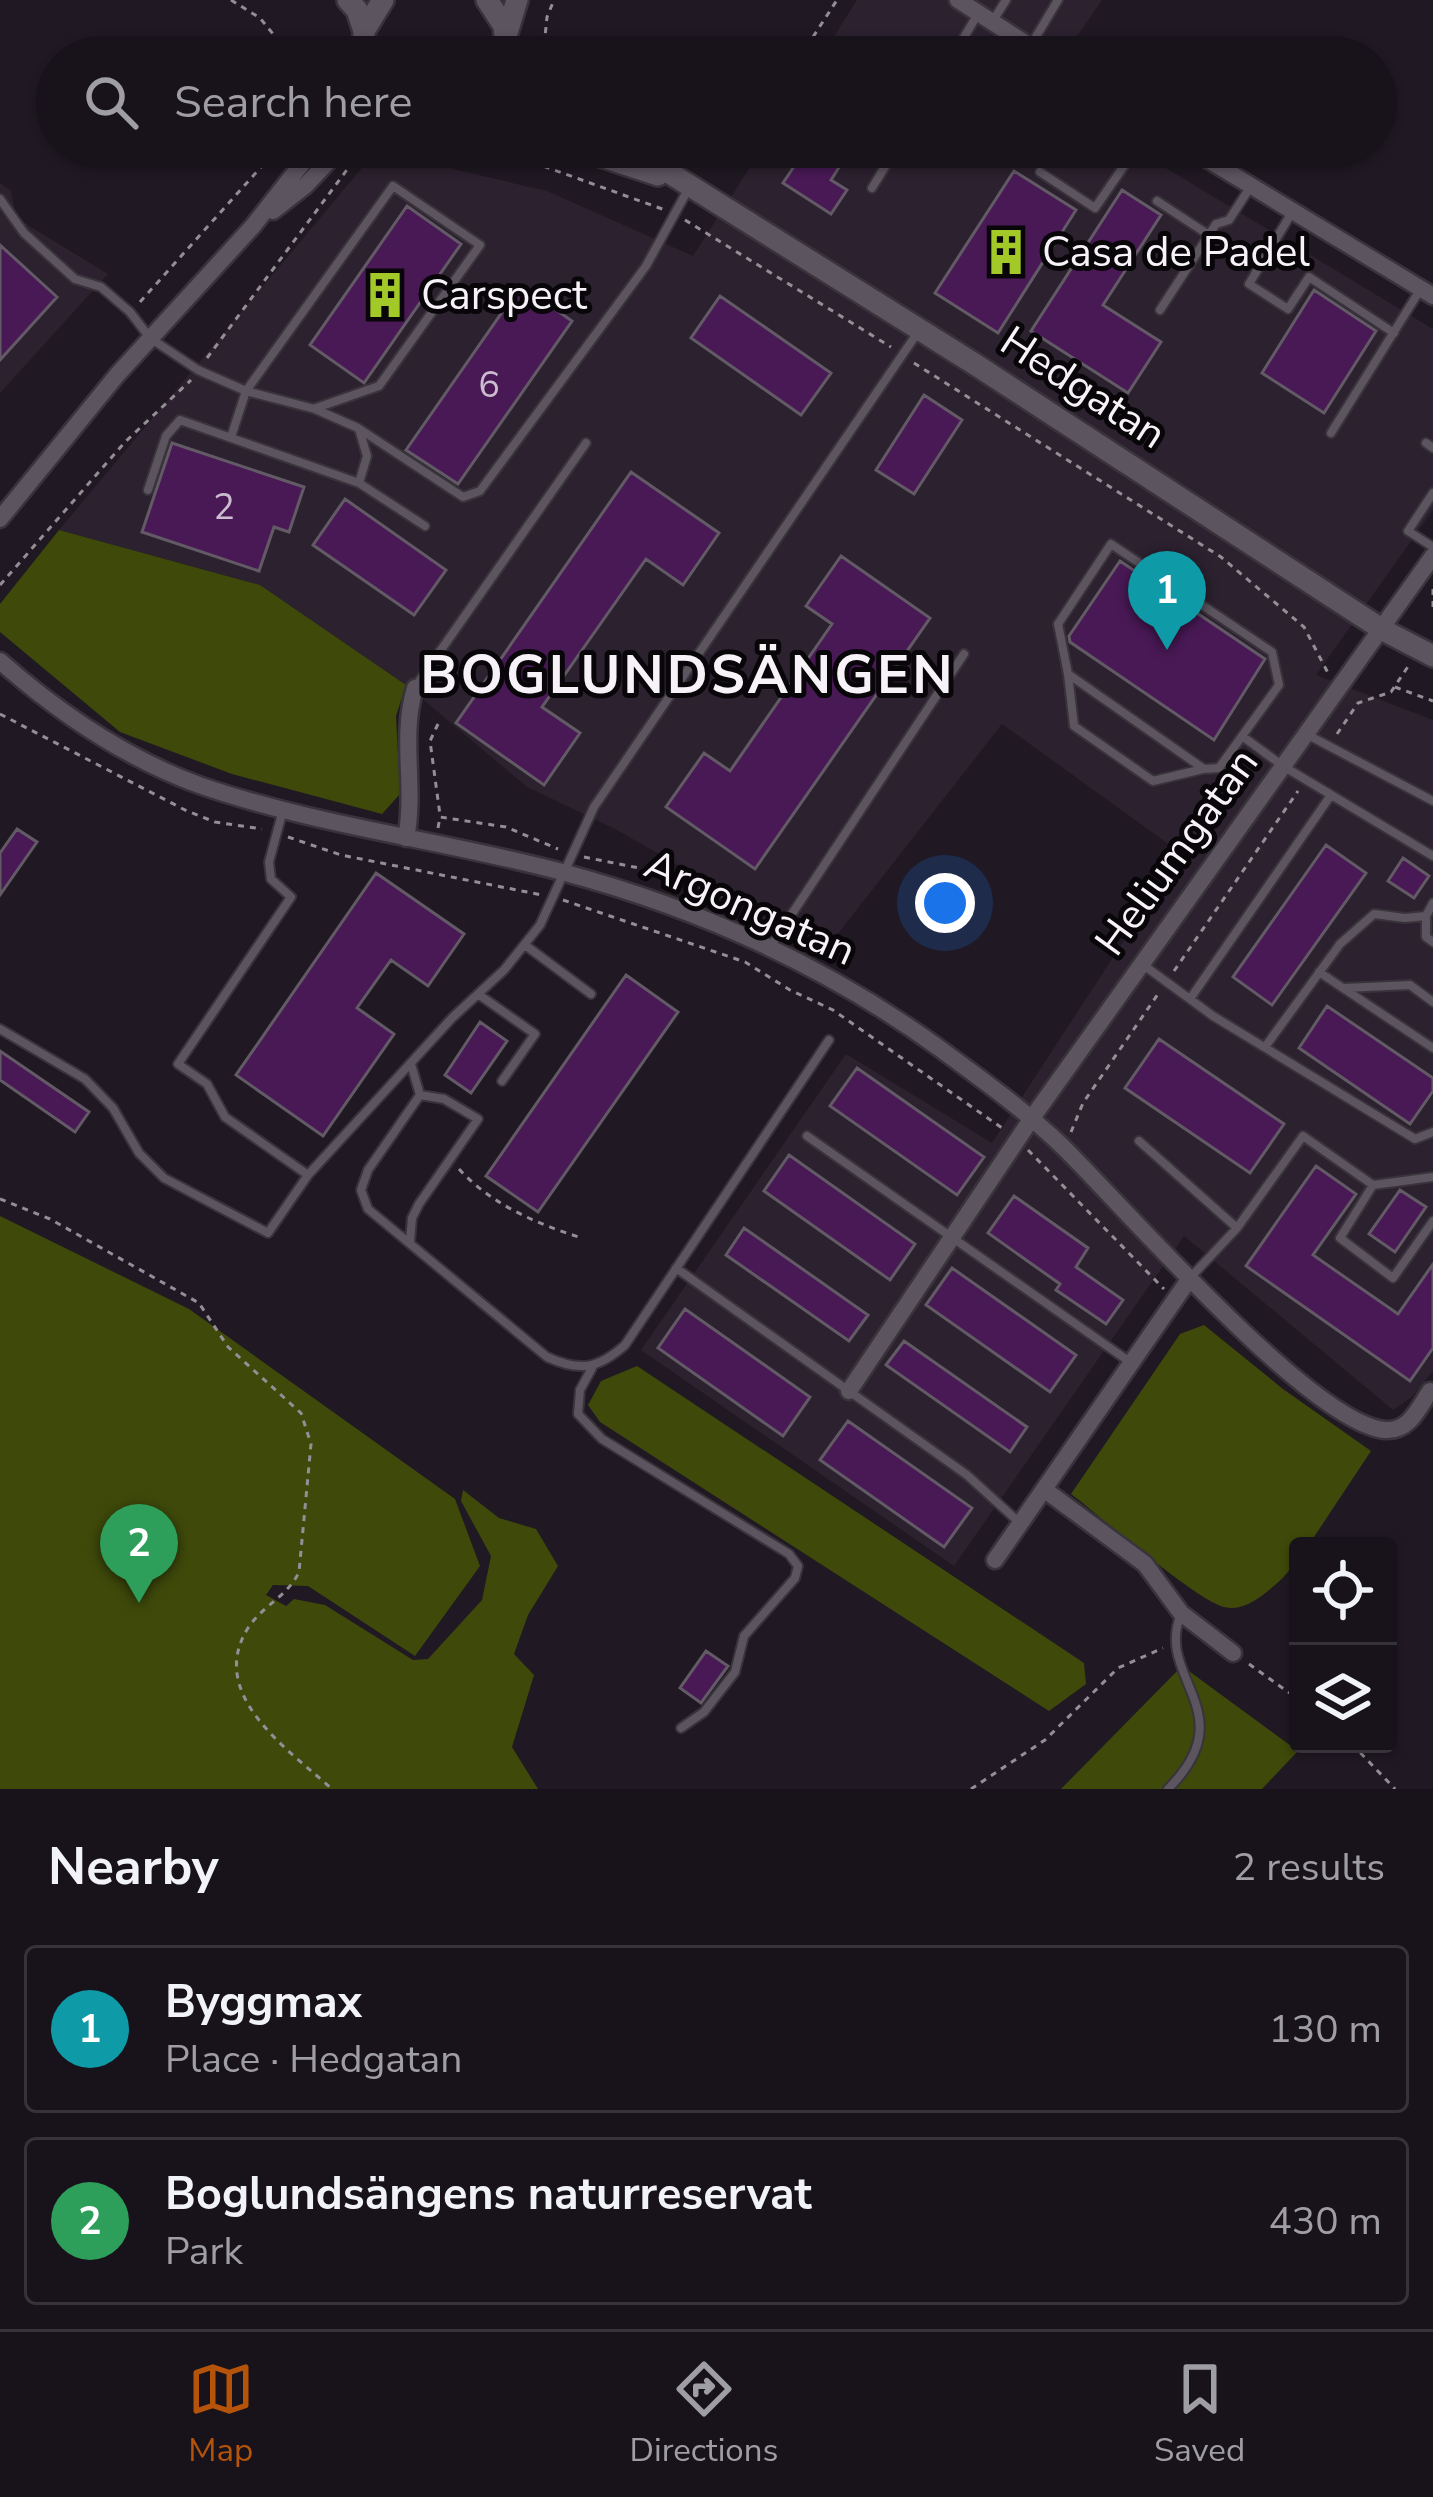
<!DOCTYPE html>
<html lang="en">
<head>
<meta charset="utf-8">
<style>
	:root { --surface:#18131a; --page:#252027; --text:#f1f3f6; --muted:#9f9ea2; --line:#363239; --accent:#b45309 }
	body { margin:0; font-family:"Nunito Sans",sans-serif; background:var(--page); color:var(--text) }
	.controls { position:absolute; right:36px; bottom:36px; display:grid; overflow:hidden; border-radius:12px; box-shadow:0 3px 9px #0004 }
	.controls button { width:108px; height:108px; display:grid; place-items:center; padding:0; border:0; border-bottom:3px solid var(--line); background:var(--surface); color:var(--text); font:60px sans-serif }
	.you { position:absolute; left:945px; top:903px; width:42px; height:42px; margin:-30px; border:9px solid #fff; border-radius:50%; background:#1a73e8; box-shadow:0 0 0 18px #1a73e833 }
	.badge { display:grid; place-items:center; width:78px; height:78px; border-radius:50%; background:var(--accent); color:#fff; font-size:39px; font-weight:700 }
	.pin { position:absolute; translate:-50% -99px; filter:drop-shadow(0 3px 6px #0008) }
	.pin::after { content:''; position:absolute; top:63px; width:42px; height:36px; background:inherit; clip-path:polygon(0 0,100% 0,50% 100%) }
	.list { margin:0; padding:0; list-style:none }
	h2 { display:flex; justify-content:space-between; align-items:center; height:156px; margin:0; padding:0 48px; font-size:51px }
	h2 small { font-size:39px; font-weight:400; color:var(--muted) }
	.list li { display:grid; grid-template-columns:78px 1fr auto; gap:36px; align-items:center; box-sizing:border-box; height:168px; margin:0 24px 24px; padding:0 24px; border:3px solid var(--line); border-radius:12px }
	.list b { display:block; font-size:45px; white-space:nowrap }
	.list p { margin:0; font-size:39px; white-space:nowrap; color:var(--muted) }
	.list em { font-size:39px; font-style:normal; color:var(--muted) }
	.icon { flex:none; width:66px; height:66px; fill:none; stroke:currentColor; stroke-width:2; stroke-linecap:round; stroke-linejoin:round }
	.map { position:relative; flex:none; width:1433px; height:1789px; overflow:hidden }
	.search { position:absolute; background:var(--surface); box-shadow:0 3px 9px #0004; left:36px; right:36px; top:36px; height:132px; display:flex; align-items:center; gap:30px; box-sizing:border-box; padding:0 42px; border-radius:66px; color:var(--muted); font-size:45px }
	.sheet { height:540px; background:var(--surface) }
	nav { display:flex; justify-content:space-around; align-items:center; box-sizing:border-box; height:168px; border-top:3px solid var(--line); background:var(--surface); font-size:33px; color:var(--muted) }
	nav a { display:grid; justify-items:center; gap:6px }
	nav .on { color:var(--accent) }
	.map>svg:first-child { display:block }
	.built { fill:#2c212f }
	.green { fill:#3e490a }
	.building { fill:#491956; stroke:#625a65; stroke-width:3 }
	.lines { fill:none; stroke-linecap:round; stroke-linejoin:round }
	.lane-casing { stroke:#39343b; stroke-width:12 }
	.street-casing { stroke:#39343b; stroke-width:21 }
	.secondary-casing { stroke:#39343b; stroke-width:26 }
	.path { stroke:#948e96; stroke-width:3; stroke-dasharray:6 6; stroke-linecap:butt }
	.lane { stroke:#5c545f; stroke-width:8 }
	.street { stroke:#5c545f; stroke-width:16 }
	.secondary { stroke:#5c545f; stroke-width:21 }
	.labels { text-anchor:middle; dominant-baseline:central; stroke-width:10; stroke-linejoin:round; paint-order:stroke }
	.number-label { font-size:36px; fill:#ccbcd0 }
	.poi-label { font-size:42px; fill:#f7f2f8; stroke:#080609; text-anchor:start }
	.street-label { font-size:42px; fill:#f7f2f8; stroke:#080609 }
	.district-label { font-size:54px; font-weight:bold; letter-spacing:3px; fill:#f7f2f8; stroke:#080609 }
</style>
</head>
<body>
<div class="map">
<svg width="1433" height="1789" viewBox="0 0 1433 1789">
	<rect width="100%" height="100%" fill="#201923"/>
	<path class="built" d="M857,0H1102L1063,57H821Z
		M763,147H1131L1433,329V510L1316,675L1433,720V1371L1412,1397L1393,1410L1184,1236L954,1566L641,1350L846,1054L992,1143L1181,853L1002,724L826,949L615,829L527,787L406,685L260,585L59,530L376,151L547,191L693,256Z
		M0,183L11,191L16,218L108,274L0,393Z"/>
	<path class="green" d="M59,530L260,585L406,685L396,716L400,794L382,814L232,774L120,732L0,632V604Z
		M0,1216L189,1309L455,1499L480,1566L415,1656L308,1586L273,1585L266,1595L286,1606L294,1599L325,1605L413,1660L428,1659L482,1600L491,1556L461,1501L463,1490L499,1518L536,1529L558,1566L528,1615L514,1654L534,1675L512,1747L538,1789H0Z
		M1204,1325L1283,1389L1371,1451L1310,1543L1298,1546C1298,1562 1287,1575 1275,1585C1261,1597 1244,1612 1224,1607C1196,1600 1100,1516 1071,1494L1180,1334Z
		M637,1366L1084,1663L1086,1684L1049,1711L600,1422L588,1405L601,1381Z
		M1182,1666L1298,1751L1262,1789H1061Z"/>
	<path class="building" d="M780,147H852L831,180L847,190L831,214L783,183L799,159Z
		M1014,171L1076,210L998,333L935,293Z
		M1122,190L1161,215L1103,305L1161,342L1128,393L1031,331Z
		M407,206L461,244L364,383L310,345Z
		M0,245L57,297L0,360Z
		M521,285L572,321L458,484L406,450Z
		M1314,290L1376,331L1324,413L1262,373Z
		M720,296L831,373L801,415L691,338Z
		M924,395L962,420L914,494L876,470Z
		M172,443L304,487L289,532L274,527L259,571L142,532Z
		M631,472L719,533L683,585L646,559L542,707L580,733L544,785L456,723Z
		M345,499L446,570L414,615L313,545Z
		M841,556L930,618L755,869L666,807L704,753L730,771L832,624L806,606Z
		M1120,561L1265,659L1214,740L1070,642L1069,636Z
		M17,829L37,842L0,895V853Z
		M1326,845L1366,873L1272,1005L1233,977Z
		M1403,858L1429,876L1414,898L1388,881Z
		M376,873L464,934L428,986L391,960L357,1008L394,1034L323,1136L236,1075Z
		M626,975L678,1012L538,1212L486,1176Z
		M1327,1006L1433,1078V1091L1410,1124L1299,1048Z
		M480,1022L507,1041L471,1093L445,1075Z
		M1159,1039L1284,1124L1250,1173L1125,1088Z
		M0,1051L89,1112L75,1132L0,1080Z
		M857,1068L984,1157L957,1195L830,1106Z
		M789,1155L915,1244L890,1280L764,1191Z
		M1316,1166L1356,1194L1313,1255L1398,1314L1433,1264V1348L1410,1381L1246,1266Z
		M1400,1190L1426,1207L1395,1252L1369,1234Z
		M1014,1196L1088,1248L1076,1267L1123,1300L1106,1324L1056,1290L1060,1284L988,1233Z
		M744,1228L868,1315L849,1341L726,1255Z
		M952,1268L1076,1355L1050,1392L926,1305Z
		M685,1309L810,1397L783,1436L658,1348Z
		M904,1341L1027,1427L1010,1452L886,1365Z
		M848,1421L972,1508L944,1547L820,1460Z
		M706,1651L728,1666L701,1703L680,1688Z"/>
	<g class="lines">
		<defs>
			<path id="lane" d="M994,19L1006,0
				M1031,45L1058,0
				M952,57L978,14
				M1040,172L1095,208L1137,147
				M872,188L897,147
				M0,199L24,233L75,279L101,287L130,312L150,338L198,370L246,391L315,409L358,428L463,497L480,491L646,266L690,186
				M1157,201L1209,235
				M1291,214L1249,284L1288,309L1309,277L1394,333
				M1160,310L1216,224L1229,220L1249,189
				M359,429L367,456L359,483
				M1331,433L1420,290
				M231,437L246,391L393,186L480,245L379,386L316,408
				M1426,443L1433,448
				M148,490L166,436L180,420L359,483L425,526
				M1433,493L1408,531L1433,547
				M1111,544L1272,652L1279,685L1219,768L1204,769L1068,674L1058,624Z
				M1068,674L1074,726L1153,781L1203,769
				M415,687L586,443
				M1308,735L1433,801
				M1242,736L1283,766L1433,856
				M283,810L269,862L271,879L291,897L178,1064L207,1084L225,1117L308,1175L452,1018L504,970L540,925L594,807L918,332
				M1426,916V937L1433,942
				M525,945L591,994
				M770,947L964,654
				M1142,964L1213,1016L1415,1139L1433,1132
				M1319,972L1433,1048
				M1345,988L1410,985L1433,1002
				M478,994L535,1034L502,1081
				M1190,999L1331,795
				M0,1029L85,1079L113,1108L139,1153L164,1178L268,1233L308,1175
				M1265,1047L1340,944L1374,914L1405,918L1426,916L1433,903
				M411,1064L420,1095L368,1170L361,1190L368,1209L547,1357C580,1372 598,1369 625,1345L829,1040
				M807,1136L1130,1362
				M1139,1141L1237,1228
				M1373,1185L1340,1238L1393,1278L1433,1221
				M410,1242L412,1218L419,1204L478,1119L444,1099L420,1095
				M676,1268L967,1475L1021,1524
				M1190,1278L1237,1228L1303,1136L1373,1185L1433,1177
				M592,1368L580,1390L578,1414L602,1439L789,1554L798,1566L795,1578L744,1636L735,1672L704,1712L681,1728
				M1168,1789C1245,1712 1154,1678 1181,1614"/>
			<path id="street" d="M958,0L1047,57
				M1187,147L1433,296
				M273,211L305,186L342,147
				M0,519L117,375L253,226L315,147
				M0,661C59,713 125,758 199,785C317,826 442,840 562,872C697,908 826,966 939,1048C980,1078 1023,1109 1060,1144C1121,1203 1310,1423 1385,1430C1409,1432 1419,1408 1430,1391
				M406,838C416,788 400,737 415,688
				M849,1391L1032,1118L1433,556
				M1045,1490L1145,1564L1181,1613L1233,1653
				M995,1560L1190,1278"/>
			<path id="secondary" d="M348,0L357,10L364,31
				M487,0L504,26L507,57
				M506,36L517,0
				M363,57L364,31L383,0
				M573,147L658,175
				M628,147L973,363L1383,630L1433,656"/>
		</defs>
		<use href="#lane" class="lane-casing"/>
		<use href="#street" class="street-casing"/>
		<use href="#secondary" class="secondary-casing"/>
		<path class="path" d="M231,0L260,18L292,57
			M543,57L547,17L554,0
			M800,57L837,0
			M405,147L432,152L513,150L521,158L665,210
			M686,147L724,164L743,147
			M357,156L365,147
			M685,220L891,347
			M140,302L279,147
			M207,358L352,163
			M914,363L1221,557L1304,627L1328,673
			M0,585L125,442L191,380
			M1433,589V608
			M1395,687L1433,701
			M0,714L185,810L215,822L262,829
			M438,724L430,741L440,815
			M1337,734L1358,703L1391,692L1409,665
			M438,828L440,817L506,827L558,849
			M288,837L341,855L542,895
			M584,857L659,872L729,899L772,922
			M563,900L745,962L790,990L833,1010L1002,1128
			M1174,971L1298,791
			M1071,1132L1083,1103L1158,994
			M1028,1150L1164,1289
			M459,1169C492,1205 537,1224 582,1238
			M0,1199L50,1219L199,1303L228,1347L301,1413L311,1444L299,1572C288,1596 262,1606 248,1628C206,1695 289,1750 332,1789
			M1249,1664L1298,1699
			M1352,1744L1395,1789
			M971,1789L1045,1740L1118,1668L1163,1648"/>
		<use href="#lane" class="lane"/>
		<use href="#street" class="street"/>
		<use href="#secondary" class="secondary"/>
	</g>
	<defs>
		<symbol id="building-bare" viewBox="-9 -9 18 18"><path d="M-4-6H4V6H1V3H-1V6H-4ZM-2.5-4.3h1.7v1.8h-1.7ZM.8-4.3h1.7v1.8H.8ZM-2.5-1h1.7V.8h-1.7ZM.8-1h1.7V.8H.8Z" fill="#a2c927" stroke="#080609" stroke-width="2.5" paint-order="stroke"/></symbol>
	</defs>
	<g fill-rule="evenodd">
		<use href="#building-bare" x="973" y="219" width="66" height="66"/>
		<use href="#building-bare" x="352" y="262" width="66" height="66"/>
	</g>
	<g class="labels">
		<g class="number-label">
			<text x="489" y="385">6</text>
			<text x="224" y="507">2</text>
		</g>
		<g class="poi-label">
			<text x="1042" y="252">Casa de Padel</text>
			<text x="421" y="295">Carspect</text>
		</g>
		<g class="street-label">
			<text transform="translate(1083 388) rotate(33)">Hedgatan</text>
			<text transform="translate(1177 852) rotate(-54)">Heliumgatan</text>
			<text transform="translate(750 908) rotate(24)">Argongatan</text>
		</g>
		<g class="district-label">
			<text x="688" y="675">BOGLUNDSÄNGEN</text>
		</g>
	</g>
</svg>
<div class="controls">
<button><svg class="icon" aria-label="locate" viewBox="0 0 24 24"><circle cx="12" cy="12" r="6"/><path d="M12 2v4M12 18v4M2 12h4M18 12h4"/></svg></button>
<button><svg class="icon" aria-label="layers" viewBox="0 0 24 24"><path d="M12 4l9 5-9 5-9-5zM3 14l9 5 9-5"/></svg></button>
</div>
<div class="you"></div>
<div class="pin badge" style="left:1167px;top:650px;background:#0f9aa8">1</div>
<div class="pin badge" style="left:139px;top:1603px;background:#2e9e5b">2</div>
<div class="search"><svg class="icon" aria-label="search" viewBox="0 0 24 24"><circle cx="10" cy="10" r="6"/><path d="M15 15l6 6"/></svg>Search here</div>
</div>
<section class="sheet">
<h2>Nearby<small>2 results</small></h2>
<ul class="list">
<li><span class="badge" style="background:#0f9aa8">1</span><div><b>Byggmax</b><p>Place · Hedgatan</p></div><em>130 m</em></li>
<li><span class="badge" style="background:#2e9e5b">2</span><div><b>Boglundsängens naturreservat</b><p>Park</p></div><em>430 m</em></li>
</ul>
</section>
<nav>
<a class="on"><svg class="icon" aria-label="map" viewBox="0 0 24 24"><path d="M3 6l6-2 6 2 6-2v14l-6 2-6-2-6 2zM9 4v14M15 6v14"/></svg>Map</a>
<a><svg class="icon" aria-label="directions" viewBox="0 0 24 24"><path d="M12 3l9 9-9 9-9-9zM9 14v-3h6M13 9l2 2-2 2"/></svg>Directions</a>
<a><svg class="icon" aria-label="saved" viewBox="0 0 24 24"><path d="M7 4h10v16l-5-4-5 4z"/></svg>Saved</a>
</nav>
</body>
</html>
